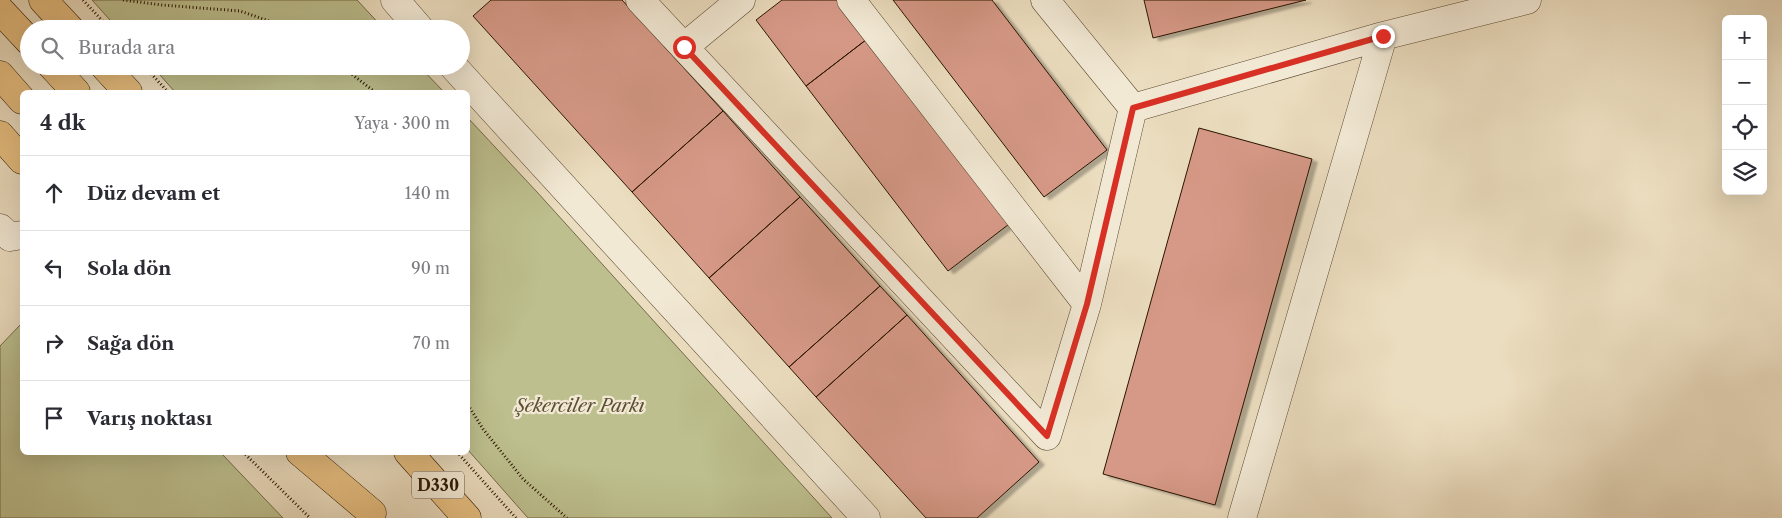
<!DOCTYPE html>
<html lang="tr">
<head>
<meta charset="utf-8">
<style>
	:root { --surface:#fff; --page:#f2f2f3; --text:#2b2b33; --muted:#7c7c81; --line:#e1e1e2 }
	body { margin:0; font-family:"Libre Caslon Text",serif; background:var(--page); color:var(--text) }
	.controls { position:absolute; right:15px; top:15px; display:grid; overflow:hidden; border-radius:8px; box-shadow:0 5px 20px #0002 }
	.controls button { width:45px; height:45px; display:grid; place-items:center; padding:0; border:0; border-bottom:1px solid var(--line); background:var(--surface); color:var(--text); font:25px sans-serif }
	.stop { position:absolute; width:15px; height:15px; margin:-11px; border:4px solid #d93025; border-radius:50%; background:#fff }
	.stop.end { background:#d93025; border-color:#fff; box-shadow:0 1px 5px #0008 }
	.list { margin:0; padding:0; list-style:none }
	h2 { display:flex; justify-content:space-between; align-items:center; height:65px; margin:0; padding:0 20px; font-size:21px }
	h2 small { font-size:16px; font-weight:400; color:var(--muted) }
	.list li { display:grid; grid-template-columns:32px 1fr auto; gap:15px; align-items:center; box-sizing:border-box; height:75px; padding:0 20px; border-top:1px solid var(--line) }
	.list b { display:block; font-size:19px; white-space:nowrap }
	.list em { font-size:16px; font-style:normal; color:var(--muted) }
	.icon { flex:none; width:28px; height:28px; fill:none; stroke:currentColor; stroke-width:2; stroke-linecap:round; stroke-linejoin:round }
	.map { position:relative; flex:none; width:1782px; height:518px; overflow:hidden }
	.search { position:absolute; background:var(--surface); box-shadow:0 5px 20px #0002; left:20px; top:20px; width:450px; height:55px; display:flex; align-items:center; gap:12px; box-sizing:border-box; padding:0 18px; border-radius:28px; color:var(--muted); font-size:19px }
	.panel { position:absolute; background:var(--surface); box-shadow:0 5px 20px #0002; left:20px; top:90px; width:450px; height:365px; border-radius:8px }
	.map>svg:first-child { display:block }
	.green { fill:#bdbf8e; stroke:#746a47 }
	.building { fill:#d69987; stroke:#2a1500; filter:url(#shadow) }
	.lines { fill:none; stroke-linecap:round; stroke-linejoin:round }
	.minor-casing { stroke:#5a4730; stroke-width:29 }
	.highway-casing { stroke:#2a1500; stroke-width:29 }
	.path { stroke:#2a1500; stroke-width:3; stroke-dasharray:1 2.5; stroke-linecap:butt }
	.minor { stroke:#f2e9d5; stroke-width:28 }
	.highway { stroke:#e6be80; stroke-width:28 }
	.route { stroke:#d93025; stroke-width:6 }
	.labels { text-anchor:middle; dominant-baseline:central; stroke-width:4.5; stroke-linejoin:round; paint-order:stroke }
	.shield { fill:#f2e9d5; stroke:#665540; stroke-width:1 }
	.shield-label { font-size:16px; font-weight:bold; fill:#2a1500 }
	.park-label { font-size:18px; font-style:italic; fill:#5d5032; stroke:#f2e9d5 }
</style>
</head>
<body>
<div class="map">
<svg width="1782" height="518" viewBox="0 0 1782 518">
	<defs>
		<filter id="shadow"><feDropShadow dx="5.5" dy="3" stdDeviation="1" flood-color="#0004"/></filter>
	</defs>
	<rect width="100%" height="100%" fill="#ebddbf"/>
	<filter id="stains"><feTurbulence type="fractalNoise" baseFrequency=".004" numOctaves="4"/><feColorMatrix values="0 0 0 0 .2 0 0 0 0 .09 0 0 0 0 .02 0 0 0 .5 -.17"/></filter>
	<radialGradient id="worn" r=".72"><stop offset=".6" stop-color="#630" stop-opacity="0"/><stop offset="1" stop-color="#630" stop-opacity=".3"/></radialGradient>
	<path class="green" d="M92,0H357L384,29H118Z
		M152,66H419L444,92H175Z
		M468,118L537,192L832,518H528L468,450Z
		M22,323V452L221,453L283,518H0V346Z"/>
	<path class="building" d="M491,0H622L723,111L632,192L473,16Z
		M782,0H843L871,36L806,86L756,20Z
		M893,0H992L1107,150L1044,197Z
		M1144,0H1306L1153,38Z
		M871,36L1013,221L948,271L806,86Z
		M723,111L800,197L709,278L632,192Z
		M1199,128L1312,159L1215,505L1103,474Z
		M800,197L880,286L789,367L709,278Z
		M880,286L907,315L816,397L789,367Z
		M907,315L1039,462L977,518H926L816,397Z"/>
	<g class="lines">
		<defs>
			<path id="minor" d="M395,0L420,29
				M640,0L1047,436L1087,304L1133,108
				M851,0L1087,304
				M1045,0L1133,108
				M684,47L741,0
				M453,66L866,518
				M1133,108L1383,36
				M0,228L10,237L22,235
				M1242,518L1383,36L1527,0"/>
			<path id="highway" d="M43,0L70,29
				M0,10L29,41
				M52,66L76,92
				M104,66L128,92
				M0,75L22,100
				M0,135L22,160
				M300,452L372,513
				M408,452L467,518"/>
		</defs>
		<use href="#minor" class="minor-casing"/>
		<use href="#highway" class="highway-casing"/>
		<path class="path" d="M83,0L110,29
			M123,0L162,5L240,11L269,21L283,29
			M144,66L168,92
			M341,66L375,92
			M468,405L483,429L523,479L567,518
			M243,452L310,518
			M457,452L516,518"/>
		<use href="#minor" class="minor"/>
		<use href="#highway" class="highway"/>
	</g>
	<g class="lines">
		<path class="route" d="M684,47L1047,436L1087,304L1133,108L1383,36"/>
	</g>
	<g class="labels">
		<rect class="shield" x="412" y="471.5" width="52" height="27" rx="4"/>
		<g class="shield-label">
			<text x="438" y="485">D330</text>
		</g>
		<g class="park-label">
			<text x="580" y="406">Şekerciler Parkı</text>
		</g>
	</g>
	<rect width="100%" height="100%" filter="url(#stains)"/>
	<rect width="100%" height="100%" fill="url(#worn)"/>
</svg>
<div class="controls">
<button>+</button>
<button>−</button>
<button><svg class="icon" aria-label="locate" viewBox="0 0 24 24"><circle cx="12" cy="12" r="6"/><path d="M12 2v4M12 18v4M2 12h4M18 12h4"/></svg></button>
<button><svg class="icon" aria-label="layers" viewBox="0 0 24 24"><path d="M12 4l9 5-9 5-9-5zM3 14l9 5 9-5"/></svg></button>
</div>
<div class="stop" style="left:684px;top:47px"></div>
<div class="stop end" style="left:1383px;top:36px"></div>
<div class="search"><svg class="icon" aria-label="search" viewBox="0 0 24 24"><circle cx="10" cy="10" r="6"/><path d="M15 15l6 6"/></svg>Burada ara</div>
<section class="panel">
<h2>4 dk<small>Yaya · 300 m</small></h2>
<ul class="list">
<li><svg class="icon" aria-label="ahead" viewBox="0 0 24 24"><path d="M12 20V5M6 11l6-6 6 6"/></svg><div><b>Düz devam et</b></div><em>140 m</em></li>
<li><svg class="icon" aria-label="left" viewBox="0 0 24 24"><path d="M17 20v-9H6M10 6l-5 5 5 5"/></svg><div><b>Sola dön</b></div><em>90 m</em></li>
<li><svg class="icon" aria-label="right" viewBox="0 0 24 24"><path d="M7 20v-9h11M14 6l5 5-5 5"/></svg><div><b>Sağa dön</b></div><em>70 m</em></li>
<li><svg class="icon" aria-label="arrive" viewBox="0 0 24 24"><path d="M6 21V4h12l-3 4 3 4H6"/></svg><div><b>Varış noktası</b></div></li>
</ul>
</section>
</div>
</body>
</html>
